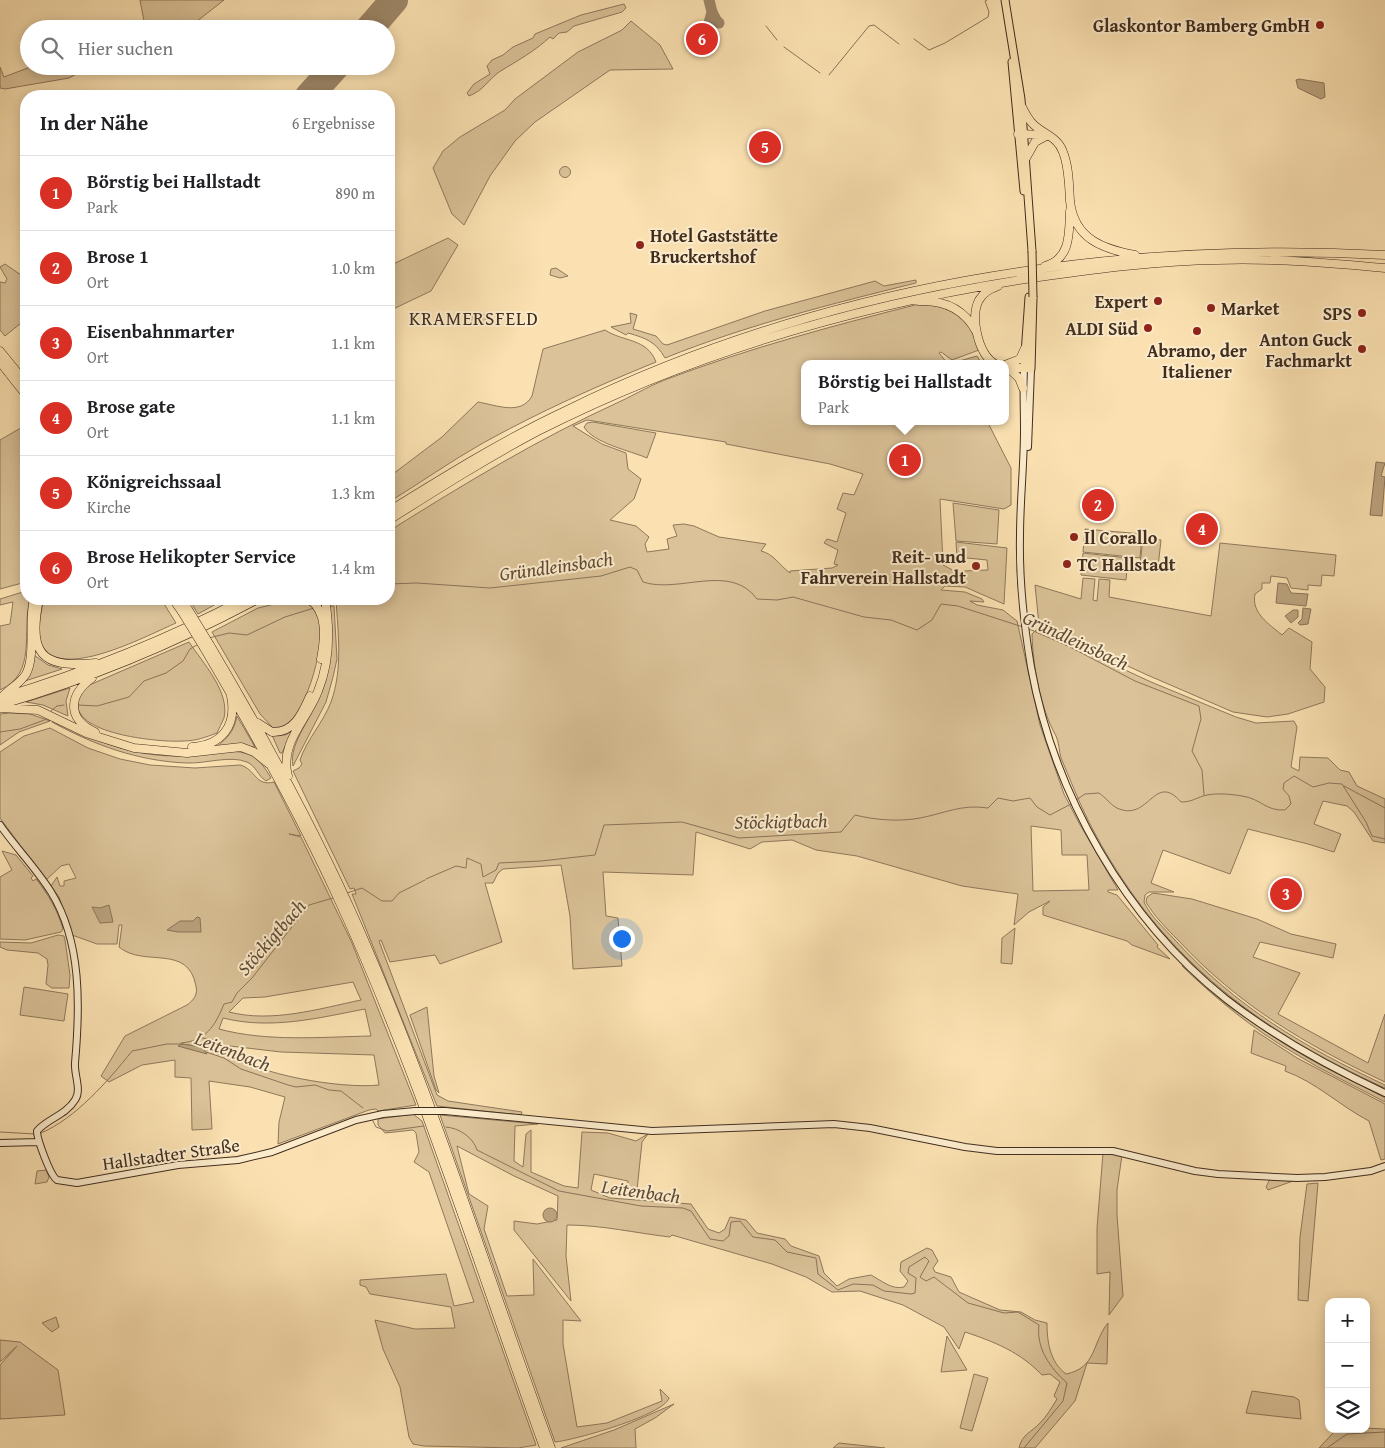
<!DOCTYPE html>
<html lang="de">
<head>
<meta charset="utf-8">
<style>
	:root { --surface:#fff; --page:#f2f2f2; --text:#202124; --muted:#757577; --line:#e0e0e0; --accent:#d93025 }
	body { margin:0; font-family:"Gentium Book Plus",serif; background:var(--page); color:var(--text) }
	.controls { position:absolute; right:15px; bottom:15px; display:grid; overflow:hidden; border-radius:10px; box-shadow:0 2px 12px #0003 }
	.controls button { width:45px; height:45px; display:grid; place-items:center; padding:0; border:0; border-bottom:1px solid var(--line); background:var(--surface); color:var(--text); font:25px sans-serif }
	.you { position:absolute; left:621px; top:938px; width:18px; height:18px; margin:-12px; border:4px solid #fff; border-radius:50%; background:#1a73e8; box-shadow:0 0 0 8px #1a73e833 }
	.badge { display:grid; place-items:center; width:32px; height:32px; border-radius:50%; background:var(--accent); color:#fff; font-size:16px; font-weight:700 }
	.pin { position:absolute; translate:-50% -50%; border:2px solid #fff; box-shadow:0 1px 5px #0006 }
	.popup { position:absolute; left:801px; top:360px; width:208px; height:65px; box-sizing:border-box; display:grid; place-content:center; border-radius:10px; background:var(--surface); filter:drop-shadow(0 1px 4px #0005); font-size:16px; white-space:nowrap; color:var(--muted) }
	.popup b { font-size:19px; color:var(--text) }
	.popup::after { content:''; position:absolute; left:50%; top:100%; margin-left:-10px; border:10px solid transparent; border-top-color:var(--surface) }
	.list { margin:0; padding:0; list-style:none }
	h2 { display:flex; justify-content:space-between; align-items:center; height:65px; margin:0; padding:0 20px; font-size:21px }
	h2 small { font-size:16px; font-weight:400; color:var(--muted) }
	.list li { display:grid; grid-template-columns:32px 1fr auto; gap:15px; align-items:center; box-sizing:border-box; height:75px; padding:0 20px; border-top:1px solid var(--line) }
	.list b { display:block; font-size:19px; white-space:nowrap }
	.list p { margin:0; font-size:16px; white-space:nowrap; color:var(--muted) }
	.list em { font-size:16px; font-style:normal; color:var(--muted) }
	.icon { flex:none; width:28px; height:28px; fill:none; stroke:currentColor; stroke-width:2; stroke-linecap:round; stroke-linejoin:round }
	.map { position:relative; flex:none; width:1385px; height:1448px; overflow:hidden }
	.search { position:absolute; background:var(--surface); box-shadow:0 2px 12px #0003; left:20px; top:20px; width:375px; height:55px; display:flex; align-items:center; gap:12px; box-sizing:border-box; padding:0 18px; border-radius:28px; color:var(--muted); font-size:19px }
	.panel { position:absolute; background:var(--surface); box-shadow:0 2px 12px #0003; left:20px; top:90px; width:375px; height:515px; border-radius:20px }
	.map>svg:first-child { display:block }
	.green { fill:#dbc298; stroke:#8e785c; fill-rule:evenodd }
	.water { fill:#bca47f; stroke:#8b7459 }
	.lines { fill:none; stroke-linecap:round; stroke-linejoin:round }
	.stream { stroke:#8b7459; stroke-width:1 }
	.taxiway { stroke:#9e8768; stroke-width:11 }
	.runway { stroke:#9e8768; stroke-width:28 }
	.secondary-casing { stroke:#412d1f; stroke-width:8 }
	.primary-casing { stroke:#412d1f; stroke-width:9 }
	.highway-casing { stroke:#412d1f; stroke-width:9 }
	.secondary { stroke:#fceccc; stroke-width:6 }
	.primary { stroke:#fbe1b1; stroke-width:7 }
	.highway { stroke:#fbe1b1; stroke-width:8 }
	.secondary-bridge-casing { stroke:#412d1f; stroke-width:8; stroke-linecap:butt }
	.primary-bridge-casing { stroke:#412d1f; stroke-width:9; stroke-linecap:butt }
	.highway-bridge-casing { stroke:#412d1f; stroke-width:9; stroke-linecap:butt }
	.secondary-bridge { stroke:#fceccc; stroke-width:6 }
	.primary-bridge { stroke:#fbe1b1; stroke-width:7 }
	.highway-bridge { stroke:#fbe1b1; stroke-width:8 }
	.poi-dot { fill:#8f2418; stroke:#fceccc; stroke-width:2 }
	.labels { text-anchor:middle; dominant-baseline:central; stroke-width:4; stroke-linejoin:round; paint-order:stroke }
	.poi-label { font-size:18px; font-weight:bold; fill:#412d1f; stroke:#fceccc; text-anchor:end }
	.street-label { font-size:18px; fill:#412d1f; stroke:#fceccc }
	.neighbourhood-label { font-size:19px; letter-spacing:1px; fill:#412d1f; stroke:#fceccc }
	.water-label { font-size:19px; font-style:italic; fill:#604b37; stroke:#fceccc }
</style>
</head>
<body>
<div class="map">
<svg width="1385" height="1448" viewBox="0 0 1385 1448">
	<rect width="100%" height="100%" fill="#fbe1b1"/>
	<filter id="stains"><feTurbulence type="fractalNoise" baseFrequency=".004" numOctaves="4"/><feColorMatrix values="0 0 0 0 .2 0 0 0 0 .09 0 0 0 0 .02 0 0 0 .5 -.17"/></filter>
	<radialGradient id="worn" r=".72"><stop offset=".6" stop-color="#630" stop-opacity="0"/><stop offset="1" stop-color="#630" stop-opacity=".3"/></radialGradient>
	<path class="green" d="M140,0H224L187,29H137L145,26Z
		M624,4L626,8L622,12L574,26L567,32L559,33L553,39L550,37C535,51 517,61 499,72C487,81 484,90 469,96L467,93L474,84L490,74L487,66L492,60L503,55L513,47L533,38L535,34L581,15Z
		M631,21L660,45L673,69L610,70L535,122L515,141L490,176L464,225L452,214L433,168L443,151L460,137L505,110L515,99L578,52L622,30Z
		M33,66H91L69,78L5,89L0,88V67L4,77Z
		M559.5 172a5.5 5.5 0 1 1 11 0a5.5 5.5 0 1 1-11 0Z
		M448,238L458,245L431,291L389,311V266Z
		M5,264L21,275L26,266V319L5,336L0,330V282L5,283L7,279L0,267Z
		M556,268L568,276L560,278L550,275L551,269Z
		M916,280V283C831,304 747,325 665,358C656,342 646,338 628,333L626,335L611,327L631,323L630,313L637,315L633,329L656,336L663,344L667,345L765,311L875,281L884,286Z
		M915,305C950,303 969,316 979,350L952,360L941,352L939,353L948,364H805V421H987L1011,468V505L1004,509L940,499L943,565L962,575L963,571L988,570L987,560L957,557L956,542L1007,548L1004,604L965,587L945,586L941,590L965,592L982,599L984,602L970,601L977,605L1003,610L1017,621L1040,725L1064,794L1079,823L1118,890H1108V892L1117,895L1158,945L1157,947L1170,959L1132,945L1127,941L1043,915V907L1050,901L1029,912L1014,925L1018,894L962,886L857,856L816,850L792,840L762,842L750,849L696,832L693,875L603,872L606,916L618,918L622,966L573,969L570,916L561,865L503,869L498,873L493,883H485L502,942L440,964L435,955L390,962L381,940L379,941L437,1095L448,1101L522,1112L521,1115L437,1106L352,894H356L354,888L350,889L293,771L299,768L302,764L300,760C307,739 323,723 331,702C343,669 338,633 336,599H389V531C464,484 538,439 619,402C636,394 653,384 670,378C750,348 832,326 915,305ZM587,420L726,442V444L830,464L863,474L854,495L843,493L837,509L846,513L837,542L827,539L824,543L838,550L834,564L838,565L832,568L790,571V573C779,565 774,554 761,551L766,544L719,537L694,526L684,524L673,525L677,536L667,539L669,549L647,552L645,544L649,537L636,526L610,520L634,499L641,479L628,469L626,453L602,444L573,426ZM1031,826L1061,830L1062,855H1087L1089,890L1033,891Z
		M473,312L486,315L485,323L471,322Z
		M605,330C623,342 647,338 656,362C597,386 539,412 483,443C451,461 420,483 389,502V477L442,437L478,402C496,405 521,416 532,396L543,349Z
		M977,356L982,364H949Z
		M593,422L656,433L647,458C631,451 593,443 584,427L587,423Z
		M26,425V582L0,589V440Z
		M953,503L999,510L997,544L956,541Z
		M1085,529L1142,534L1140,558L1083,552Z
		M1143,538L1161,540L1158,567L1140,565Z
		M1220,543L1336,555L1334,576L1322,575L1321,586L1308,585V590L1291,588L1287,578L1271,576L1270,583H1262V589L1255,594C1251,613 1269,624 1282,635L1289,628L1312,642L1310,669L1325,687L1324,702L1288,714L1267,717L1233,712L1145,674L1039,625L1035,585L1081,599L1083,578L1095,579L1093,600L1097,601L1099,579L1110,580L1109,597L1211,616Z
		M1083,553L1128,558L1126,580L1081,575Z
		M26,591V599H30C21,631 38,673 0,690V626L10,624L13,602L0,605V599Z
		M44,599H161L176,623C150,634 65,680 44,648C35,635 41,613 44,599Z
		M189,599H225L198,614Z
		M287,601C298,602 311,601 317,613C329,636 307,714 284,726C281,727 276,727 273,728L260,714L212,632L258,608Z
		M330,606H334L337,659L333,677L326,702L293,766C288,743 315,714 322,691C331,662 333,636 330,606Z
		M1037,629L1151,682L1236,717L1256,723L1294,721L1297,727L1291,767L1299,771L1300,757L1328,758L1340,770L1349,772L1357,786L1385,799V843L1373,841L1354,812L1347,806L1323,801L1314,824L1341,834L1334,852L1308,844L1248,829L1230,874L1163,850L1151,883L1174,892H1149L1145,895L1144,902C1150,916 1165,929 1175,940C1236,1007 1304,1047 1385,1085V1088C1253,1028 1155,953 1088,820C1078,800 1070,779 1061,758C1059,751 1059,742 1056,736C1040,707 1033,667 1032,634Z
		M189,642C203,663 230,692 224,718C222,723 219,728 217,733C206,737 196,741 184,741C158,743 45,732 87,686Z
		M34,655L48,665L62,669L25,681L31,671Z
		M70,688L66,701L68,716L43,705L26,702Z
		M10,713L30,714L50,721L19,732L0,745V714Z
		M237,716L255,747L245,746L216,747C228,738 234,731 237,716Z
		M54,720C97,742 133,757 182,756C202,756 229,747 248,754C259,758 265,768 271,778L266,781C258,776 256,766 247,762C230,755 205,764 186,763C138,761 94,745 52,722Z
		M50,728L88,748L120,759L150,765L195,768L240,765C256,769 255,787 274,782L301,836L289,834L301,837L352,943L416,1105L378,1111L376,1109L369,1110L278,1144L279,1122L285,1097L250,1087L209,1081L212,1129L192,1130L191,1078L175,1077V1060L142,1065L109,1082L101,1076L125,1036L187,1005C194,1000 198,994 196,986C188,943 144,968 119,947L122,925H119L117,944H97L72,935L59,897L51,886L57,877L60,886H64V881L76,878L69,864L61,866L46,880L0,818V752L24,736ZM353,982L361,1000C318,1009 272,1023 229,1012L243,998L265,997ZM365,1009L371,1036C321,1037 267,1042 219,1029L223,1018C271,1030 318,1018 365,1009ZM182,1044L202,1047L206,1053L182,1047ZM230,1046L281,1052L374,1055L379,1085C342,1089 256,1075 228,1052Z
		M292,731L282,753H280L272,735H285Z
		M2,851L16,855L33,876L31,878L33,881L36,879C48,894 58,911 63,929L61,932L25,940L0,939V877L12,870Z
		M1153,893L1192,899L1257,919L1291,934L1336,944L1333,958L1260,942L1253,957L1300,973L1278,1014L1368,1063L1385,1014V1082C1306,1045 1238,1005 1178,940C1167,929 1154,916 1146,902L1147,897Z
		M1015,928L1012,964L1001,963L1002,938Z
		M58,935L64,936L65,940L70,975L69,988H52L46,984L48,965L47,959L38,953L7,950L0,947V942L31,943Z
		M1184,964C1218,997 1255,1027 1296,1051C1325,1069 1356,1082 1385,1098V1102C1355,1086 1323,1071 1294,1053C1253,1029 1216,999 1182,966Z
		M24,987L68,994L64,1021L20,1015Z
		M427,1007L434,1076L439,1093L436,1090L410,1015Z
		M1254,1030L1297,1058L1385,1104V1159L1381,1160L1369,1121C1340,1106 1316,1082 1285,1071L1286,1066L1251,1053Z
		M413,1114L422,1121L536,1445L518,1448L424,1446L413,1444L409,1437L400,1387L383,1349L375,1320L415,1329L455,1328L451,1307L370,1294L366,1287L360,1285V1280L446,1274L454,1306L474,1302L429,1172L414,1162L419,1152L416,1133L413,1130L385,1133L378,1125V1119Z
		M440,1115L538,1124L515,1126L514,1161L523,1167L526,1134L531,1130V1172L564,1186L578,1188L582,1132L608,1133L636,1141L648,1134L642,1142L637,1190L627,1188L628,1181L594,1174L591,1190L610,1198L691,1204L708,1229L719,1233L725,1229L730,1217L746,1220L757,1233L785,1239L791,1246L819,1256L824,1273L837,1286L849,1279L871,1275C882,1281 892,1290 904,1287L908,1281L900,1271L901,1262L927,1248L932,1250L938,1261L933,1268L935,1272L951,1277L959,1292L1000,1310L1021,1312L1035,1320L1047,1323C1047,1342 1050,1362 1066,1374C1097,1368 1092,1342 1108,1323L1107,1364L1087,1363L1075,1401L1035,1448H1019C1022,1434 1032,1432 1040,1423C1047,1416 1052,1407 1057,1399L1054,1396L1060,1382L1050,1374L1042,1375C1020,1352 995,1342 965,1332L959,1349L944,1327L903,1305L860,1291L832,1292L806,1277L772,1264L672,1235L670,1237C635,1233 602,1225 567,1225L566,1256L571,1301L514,1230V1221L537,1224L557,1220L558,1196L514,1176L457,1146L469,1194L488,1206L484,1229L507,1296L534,1295L533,1259L581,1321L563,1320V1344L577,1427L607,1423L662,1401L660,1389L669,1398C664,1415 575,1440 555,1442Z
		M1103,1153L1122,1155L1117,1190V1215L1123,1296L1109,1315L1110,1272L1097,1274V1228Z
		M46,1170L49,1177L47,1182L35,1184L37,1171Z
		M1270,1179L1292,1180L1293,1181L1268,1190L1266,1187Z
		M1318,1183L1308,1301L1298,1300L1300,1237L1307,1184Z
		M56,1317L59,1327L52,1332L42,1323Z
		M947,1336L967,1370L941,1372Z
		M0,1340L20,1342L58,1370L65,1415L0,1419V1365L17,1346L0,1362Z
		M974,1374L988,1378L972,1431L960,1428Z
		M1252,1391L1294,1397L1299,1400L1301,1419L1246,1413Z
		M674,1404L655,1418L635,1429L636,1448H561L614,1430Z
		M1366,1428L1385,1429V1448H1319L1334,1432Z
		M839,1443L885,1448H833Z"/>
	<path class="water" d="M1299,79L1324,83L1325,97L1321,99L1298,88L1296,80Z
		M1376,462L1385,463L1381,476L1385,477L1382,516L1370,515Z
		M1278,583L1287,584L1291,593L1308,594L1306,606L1276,603Z
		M1303,608L1311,609L1308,624L1300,625L1298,623L1302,619Z
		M1293,610H1298V617L1291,623L1285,616Z
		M109,905L113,922L100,923L92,907L100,908Z
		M197,917L200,918L201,932H178L167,930L180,921H193Z
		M182,1044L202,1047L207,1054L178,1046Z
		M543 1215a7 7 0 1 1 14 0a7 7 0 1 1-14 0Z"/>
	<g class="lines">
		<path class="stream" d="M766,26L777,40
			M914,39L929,50L945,43L988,17L989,12L985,1L987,0
			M784,47L820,73
			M829,75L869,26L874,25L899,44
			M389,584L417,583L490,588L601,576L630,567L637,570L643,582C679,594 730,562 757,599L777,600L793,597L864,617L891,620L917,630L932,620L941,604L958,606L1023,627
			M329,602L336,599
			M1029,629L1070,647L1135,681L1199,706L1201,719L1192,751L1202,770L1204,795
			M209,638L229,633L247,635L285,617L314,608
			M78,705L97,706L129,697L144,681L166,673L183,661L190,649L197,645
			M51,711L57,706L64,705
			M0,732L20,729L47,719
			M1344,786L1385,808
			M1076,800L1085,794L1099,793C1105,797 1111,805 1117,808C1149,823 1154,771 1181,802C1193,802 1197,797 1207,795C1218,793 1230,794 1242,796C1262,799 1265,811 1285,810L1291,804L1289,796L1283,789L1284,783L1294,776L1313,787L1329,783L1342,784L1366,822L1372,836L1385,839
			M426,879L456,866L466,868L467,858L481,864L483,877L496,870L499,863L541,861L595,855L604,825L682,822L739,838L841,832L855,815C875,820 899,822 920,818C946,813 961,804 988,808L998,798L1013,801L1030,798L1037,807L1050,815L1071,804
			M347,893L362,888L382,901H392L399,893L425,880
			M202,1038L219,1041L220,1047H214V1053
			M181,1043C206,1041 215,1026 224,1004L232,1002L237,993L252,978L309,905L333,898
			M206,1052L224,1058L241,1069L288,1085L296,1087L315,1085L329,1090L341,1091L363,1108
			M373,1121L376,1127L387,1131L424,1126
			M446,1127C459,1128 473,1137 477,1150L559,1191L641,1206L683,1208L691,1211L710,1239L723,1241L729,1236L731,1222L740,1221L753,1237L775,1240L787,1252L816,1258L818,1274L838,1290L853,1284L873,1285L884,1291L911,1294L915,1293L916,1278L908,1273L909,1267L925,1257L929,1261L920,1277L926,1281L934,1277L968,1303L1004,1313L1018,1312L1039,1325C1036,1348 1050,1368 1067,1383L1063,1401L1024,1448
			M0,1132L35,1134
			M41,1133C75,1119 109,1080 132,1051L167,1044H183
			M1327,1448L1347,1434L1385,1432"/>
		<path class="taxiway" d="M709,0L712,12
			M708,27L712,12L716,20L719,23"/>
		<path class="runway" d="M369,29L394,0
			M309,96L336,66"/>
		<defs>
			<path id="secondary" d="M1024,368C1023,389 1024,410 1024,430C1024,465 1020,501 1020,536C1019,580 1024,625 1031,667C1054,794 1125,919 1226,999C1275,1037 1329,1067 1385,1093
				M1028,447L1031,369
				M0,825C16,848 36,868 51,892C82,942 80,1007 75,1063C74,1075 82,1090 75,1100C66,1115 47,1119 37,1131C37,1139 50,1175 57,1180L77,1183L178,1165L238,1160L272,1152L356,1120L383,1114L415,1111
				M445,1111L652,1131L834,1124L870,1128L965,1147L997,1151H1113L1195,1171L1218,1174L1297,1178L1325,1177L1371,1171L1385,1166
				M0,1143L38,1142"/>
			<path id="primary" d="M1005,0L1021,99L1032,251
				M1012,62L1024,191
				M1029,297L1024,368L1031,369L1033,297"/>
			<path id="highway" d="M1022,107C1025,113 1028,119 1033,124C1043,134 1058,137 1063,152C1069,167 1069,185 1070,201C1074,239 1103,249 1135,255
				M1018,134L1046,135
				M1026,158L1035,142L1048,135
				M1045,266C1071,259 1069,233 1070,211
				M919,301C944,300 964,309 976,331
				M0,351L26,383
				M0,362L26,395
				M995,364C978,354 970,317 979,300C984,292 990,289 998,286
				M1005,365L1020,359L1025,348
				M1008,368L1019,378L1023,388
				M1009,368H1024
				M389,511C447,475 505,439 567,410C819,287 1106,240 1385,255
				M389,520C438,489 487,458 538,431C696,351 864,303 1039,277C1098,269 1157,261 1217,260C1273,258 1329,263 1385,268
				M39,599C28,653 40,669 96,663
				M173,599L182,612
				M181,599L188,609
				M309,599C328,612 325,638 321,659
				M210,645C268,743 323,843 368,949C438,1112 490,1281 551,1448
				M204,648C253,731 300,815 340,903C421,1080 478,1266 544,1448
				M92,678C69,695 66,718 95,732
				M3,696C10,688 20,684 26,674C36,655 28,621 34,599
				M0,698C85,672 166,640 244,599
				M0,705C90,679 176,643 258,599
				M0,708L38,710L86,733L134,748L187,753L241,747L254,752L269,764
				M258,723L272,732C294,733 302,714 310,696
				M192,747C222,745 237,726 231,696
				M288,776C279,743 307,720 318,691C330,662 330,629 325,599"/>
		</defs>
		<use href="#secondary" class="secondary-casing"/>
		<use href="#primary" class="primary-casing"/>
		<use href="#highway" class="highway-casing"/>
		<use href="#secondary" class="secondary"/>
		<use href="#primary" class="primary"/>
		<use href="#highway" class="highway"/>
		<defs>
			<path id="secondary-bridge" d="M415,1111H445"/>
			<path id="primary-bridge" d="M1032,251L1033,297"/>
			<path id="highway-bridge" d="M188,609L210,645
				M182,612L204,648"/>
		</defs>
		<use href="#secondary-bridge" class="secondary-bridge-casing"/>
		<use href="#primary-bridge" class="primary-bridge-casing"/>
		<use href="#highway-bridge" class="highway-bridge-casing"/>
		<use href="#secondary-bridge" class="secondary-bridge"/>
		<use href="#primary-bridge" class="primary-bridge"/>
		<use href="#highway-bridge" class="highway-bridge"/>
	</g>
	<g class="poi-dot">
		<circle cx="1320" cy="25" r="5"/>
		<circle cx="640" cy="245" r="5"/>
		<circle cx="1158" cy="301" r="5"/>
		<circle cx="1211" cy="308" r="5"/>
		<circle cx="1362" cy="313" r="5"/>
		<circle cx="1148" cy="328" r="5"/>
		<circle cx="1197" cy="331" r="5"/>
		<circle cx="1362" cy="349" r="5"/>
		<circle cx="1074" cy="537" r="5"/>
		<circle cx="1067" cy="564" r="5"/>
		<circle cx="976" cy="566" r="5"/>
	</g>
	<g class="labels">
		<g class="poi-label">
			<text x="1310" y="25">Glaskontor Bamberg GmbH</text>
			<text x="650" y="235" text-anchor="start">Hotel Gaststätte<tspan x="650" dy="21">Bruckertshof</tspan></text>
			<text x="1148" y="301">Expert</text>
			<text x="1221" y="308" text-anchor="start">Market</text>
			<text x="1352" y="313">SPS</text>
			<text x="1138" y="328">ALDI Süd</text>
			<text x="1352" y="339">Anton Guck<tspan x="1352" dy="21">Fachmarkt</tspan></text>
			<text x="1197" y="350" text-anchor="middle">Abramo, der<tspan x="1197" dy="21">Italiener</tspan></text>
			<text x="1084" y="537" text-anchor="start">Il Corallo</text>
			<text x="966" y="556">Reit- und<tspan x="966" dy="21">Fahrverein Hallstadt</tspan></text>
			<text x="1077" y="564" text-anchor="start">TC Hallstadt</text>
		</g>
		<g class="street-label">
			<text transform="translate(171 1154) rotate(-8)">Hallstadter Straße</text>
		</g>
		<g class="neighbourhood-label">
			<text x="474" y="318">KRAMERSFELD</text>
		</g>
		<g class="water-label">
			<text transform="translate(556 566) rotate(-8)">Gründleinsbach</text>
			<text transform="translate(1076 640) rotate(25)">Gründleinsbach</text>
			<text transform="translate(781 821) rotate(-1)">Stöckigtbach</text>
			<text transform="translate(271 937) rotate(-49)">Stöckigtbach</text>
			<text transform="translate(233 1051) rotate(21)">Leitenbach</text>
			<text transform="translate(641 1191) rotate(8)">Leitenbach</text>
		</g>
	</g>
	<rect width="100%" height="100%" filter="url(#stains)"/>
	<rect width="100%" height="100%" fill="url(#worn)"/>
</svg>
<div class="controls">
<button>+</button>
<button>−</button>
<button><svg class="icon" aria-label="layers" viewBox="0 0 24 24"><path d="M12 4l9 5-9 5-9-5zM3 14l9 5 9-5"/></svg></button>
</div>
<div class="you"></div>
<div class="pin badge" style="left:905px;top:460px">1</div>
<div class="popup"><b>Börstig bei Hallstadt</b>Park</div>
<div class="pin badge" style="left:1098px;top:505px">2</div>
<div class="pin badge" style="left:1286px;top:894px">3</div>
<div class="pin badge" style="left:1202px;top:529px">4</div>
<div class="pin badge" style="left:765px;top:147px">5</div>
<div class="pin badge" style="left:702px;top:39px">6</div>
<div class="search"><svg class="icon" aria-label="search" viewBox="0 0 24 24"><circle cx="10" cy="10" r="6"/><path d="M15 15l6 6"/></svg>Hier suchen</div>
<section class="panel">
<h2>In der Nähe<small>6 Ergebnisse</small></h2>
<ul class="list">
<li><span class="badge">1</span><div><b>Börstig bei Hallstadt</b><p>Park</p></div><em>890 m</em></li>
<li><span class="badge">2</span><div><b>Brose 1</b><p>Ort</p></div><em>1.0 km</em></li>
<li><span class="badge">3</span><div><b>Eisenbahnmarter</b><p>Ort</p></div><em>1.1 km</em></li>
<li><span class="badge">4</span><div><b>Brose gate</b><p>Ort</p></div><em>1.1 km</em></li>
<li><span class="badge">5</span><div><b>Königreichssaal</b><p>Kirche</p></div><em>1.3 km</em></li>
<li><span class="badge">6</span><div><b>Brose Helikopter Service</b><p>Ort</p></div><em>1.4 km</em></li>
</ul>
</section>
</div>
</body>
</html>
